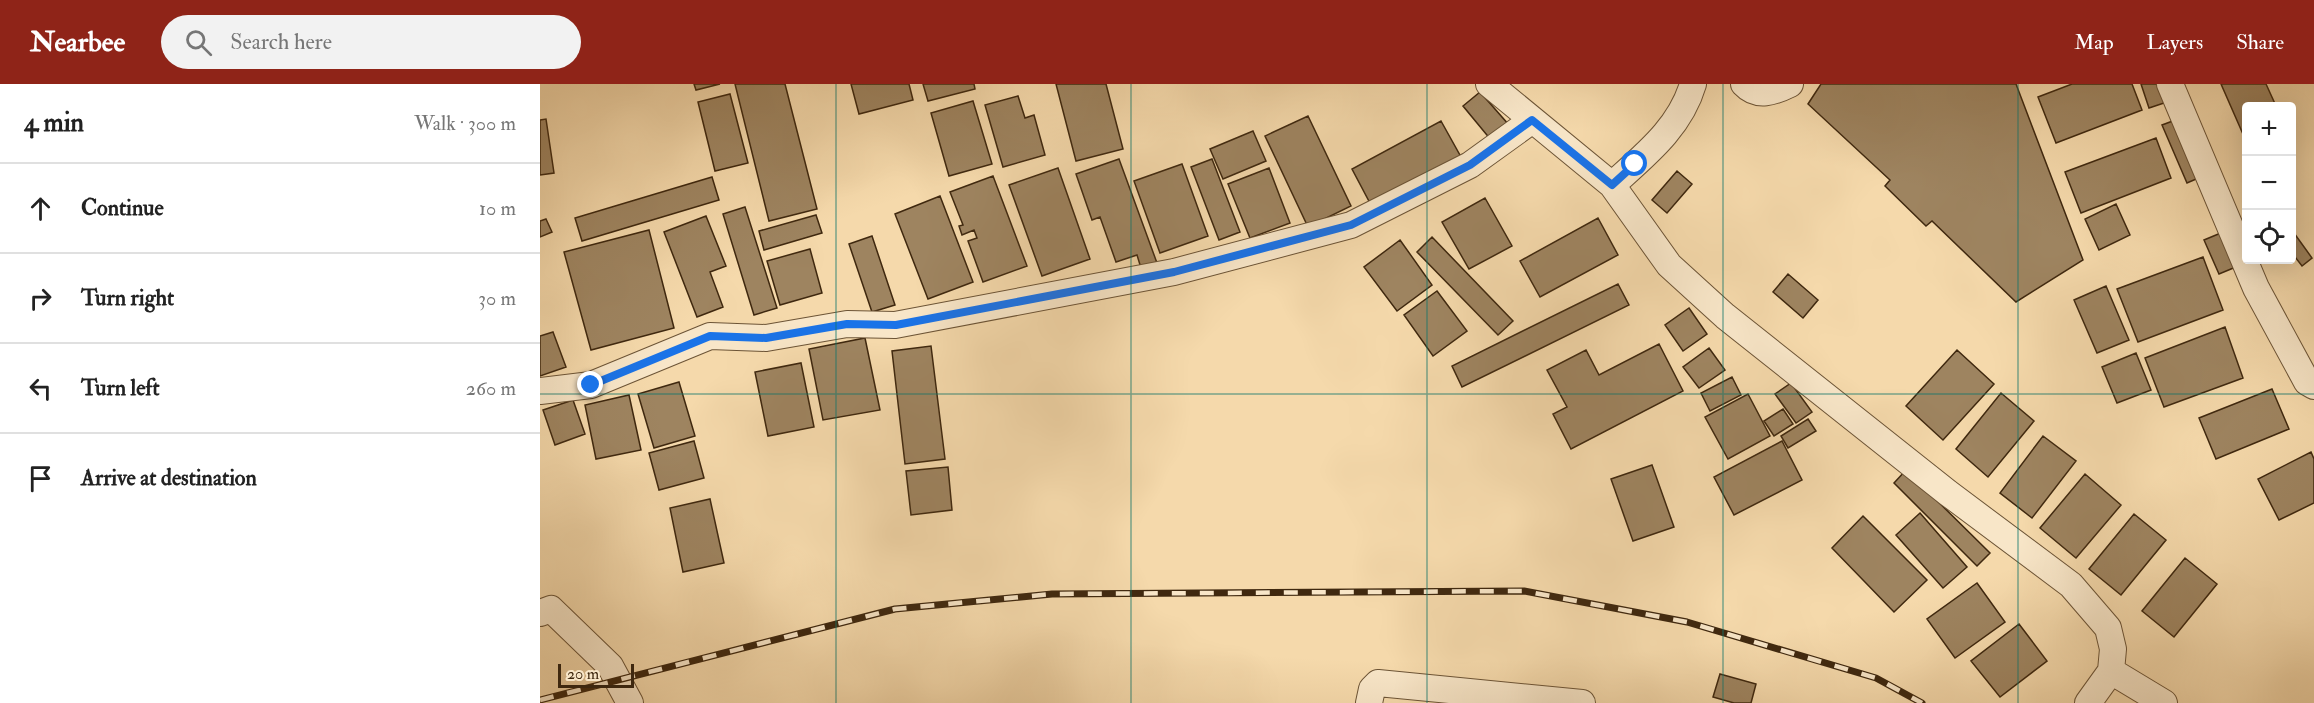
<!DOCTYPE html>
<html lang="en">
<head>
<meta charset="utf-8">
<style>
	:root { --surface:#fff; --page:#f2f2f2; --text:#222; --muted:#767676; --line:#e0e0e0; --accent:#8f2418 }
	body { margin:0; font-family:"IM FELL Double Pica",serif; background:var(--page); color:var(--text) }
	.controls { position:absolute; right:18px; top:18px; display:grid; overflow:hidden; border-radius:6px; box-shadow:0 6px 24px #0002 }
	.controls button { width:54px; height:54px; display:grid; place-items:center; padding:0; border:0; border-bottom:2px solid var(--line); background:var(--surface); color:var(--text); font:30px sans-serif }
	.scale { position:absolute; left:18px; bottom:15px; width:76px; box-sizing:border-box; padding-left:6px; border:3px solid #3f280f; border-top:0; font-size:16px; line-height:21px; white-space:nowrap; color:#3f280f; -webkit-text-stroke:4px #f8e6c8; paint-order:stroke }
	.stop { position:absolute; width:18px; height:18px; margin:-14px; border:4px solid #1a73e8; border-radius:50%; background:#fff }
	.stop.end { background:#1a73e8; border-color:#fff; box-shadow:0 2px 6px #0008 }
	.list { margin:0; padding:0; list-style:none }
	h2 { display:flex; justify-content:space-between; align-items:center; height:78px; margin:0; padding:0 24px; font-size:26px }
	h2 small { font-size:20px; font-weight:400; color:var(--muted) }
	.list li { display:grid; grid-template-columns:39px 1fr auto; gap:18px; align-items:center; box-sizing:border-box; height:90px; padding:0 24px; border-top:2px solid var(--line) }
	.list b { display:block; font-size:22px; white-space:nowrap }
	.list em { font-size:20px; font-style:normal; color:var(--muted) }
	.icon { flex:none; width:33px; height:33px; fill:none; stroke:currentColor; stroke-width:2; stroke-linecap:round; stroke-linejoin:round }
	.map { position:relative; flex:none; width:1774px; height:619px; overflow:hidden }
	header { display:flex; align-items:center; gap:36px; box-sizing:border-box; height:84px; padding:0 30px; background:var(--accent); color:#fff }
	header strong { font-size:28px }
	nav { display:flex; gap:33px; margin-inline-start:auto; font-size:21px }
	.search { width:420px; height:54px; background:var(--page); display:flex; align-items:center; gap:15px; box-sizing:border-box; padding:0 21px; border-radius:33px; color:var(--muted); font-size:22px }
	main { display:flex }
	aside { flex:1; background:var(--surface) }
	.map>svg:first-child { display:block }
	.building { fill:#9e8460; stroke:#3f280f; stroke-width:1.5 }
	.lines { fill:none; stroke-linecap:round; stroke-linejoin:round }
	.minor-casing { stroke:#6c5436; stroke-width:28 }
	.minor { stroke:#f8e6c8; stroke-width:26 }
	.rail-casing { stroke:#3f280f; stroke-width:7 }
	.rail { stroke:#f8e6c8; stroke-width:4.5; stroke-dasharray:14; stroke-linecap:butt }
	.route { stroke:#1a73e8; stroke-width:8 }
	.grid { fill:none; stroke:#0f766e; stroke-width:1.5; stroke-opacity:0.55 }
</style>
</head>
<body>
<header>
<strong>Nearbee</strong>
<div class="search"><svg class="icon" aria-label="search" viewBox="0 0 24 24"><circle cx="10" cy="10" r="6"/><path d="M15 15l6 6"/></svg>Search here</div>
<nav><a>Map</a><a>Layers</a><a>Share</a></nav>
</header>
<main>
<aside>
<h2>4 min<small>Walk · 300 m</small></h2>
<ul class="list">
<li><svg class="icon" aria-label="ahead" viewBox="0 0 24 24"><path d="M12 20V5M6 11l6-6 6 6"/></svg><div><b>Continue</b></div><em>10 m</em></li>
<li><svg class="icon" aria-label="right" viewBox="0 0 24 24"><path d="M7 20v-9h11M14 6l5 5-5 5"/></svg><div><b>Turn right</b></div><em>30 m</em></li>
<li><svg class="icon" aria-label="left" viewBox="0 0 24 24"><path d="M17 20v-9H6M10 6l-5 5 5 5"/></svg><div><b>Turn left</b></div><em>260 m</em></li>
<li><svg class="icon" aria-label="arrive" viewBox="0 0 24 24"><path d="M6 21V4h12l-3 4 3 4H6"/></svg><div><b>Arrive at destination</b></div></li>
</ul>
</aside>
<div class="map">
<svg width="1774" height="619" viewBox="0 0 1774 619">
	<rect width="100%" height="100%" fill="#f5d9ab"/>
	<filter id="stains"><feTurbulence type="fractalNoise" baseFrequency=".00333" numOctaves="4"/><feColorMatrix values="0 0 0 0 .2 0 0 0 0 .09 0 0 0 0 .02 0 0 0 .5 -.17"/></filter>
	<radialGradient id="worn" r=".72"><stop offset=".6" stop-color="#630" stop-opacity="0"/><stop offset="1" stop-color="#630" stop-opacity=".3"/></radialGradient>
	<path class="building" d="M154,0H180L156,6Z
		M195,0H245L277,125L229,137Z
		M311,0H369L373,16L319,30Z
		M383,0H434L435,5L388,17Z
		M516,0H566L583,65L536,77Z
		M1281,0H1476L1543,176L1476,218L1392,137L1386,142L1345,102L1350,96L1268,20Z
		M1532,0H1592L1602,26L1516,59L1498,13Z
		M1601,0H1621L1627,18L1609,24Z
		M1681,0H1726L1736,22H1706V57Z
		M940,8L969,41L951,56L923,22Z
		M190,10L208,79L175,87L158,18Z
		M478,12L485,34L494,31L505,71L463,83L445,21Z
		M433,17L452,80L409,92L391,29Z
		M768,32L811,122L768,143L725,52Z
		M6,35L14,89L0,91V36Z
		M1638,35L1663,92L1647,99L1622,41Z
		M901,37L921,73L831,121L812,85Z
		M713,47L726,77L683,95L670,65Z
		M1616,54L1631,94L1541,129L1525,88Z
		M579,75L617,179L601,184L597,171L576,178L560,133L552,136L536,90Z
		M672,75L700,148L679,156L651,83Z
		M642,80L668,152L620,169L594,97Z
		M518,84L550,175L502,192L469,101Z
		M729,84L750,139L710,154L688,100Z
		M1137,87L1152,100L1127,129L1112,116Z
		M453,92L487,182L443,198L428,157L437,154L434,146L422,151L419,142L423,141L410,108Z
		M172,93L179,116L42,157L35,134Z
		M400,112L433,198L388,215L355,130Z
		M945,114L972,162L929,185L902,138Z
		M1576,120L1590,151L1559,166L1545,135Z
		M205,123L237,224L214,231L183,130Z
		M276,131L282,149L224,166L219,147Z
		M166,132L186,182L170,188L183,223L157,233L124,148Z
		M1058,134L1078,171L1000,213L980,177Z
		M6,135L12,148L0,153V137Z
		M109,146L134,244L51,266L24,168Z
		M1688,146L1703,180L1679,190L1664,156Z
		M1754,149L1772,174L1762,182L1752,169V151Z
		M332,152L355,221L332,228L309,160Z
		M892,153L973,237L958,251L877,168Z
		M860,156L892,201L857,227L824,183Z
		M270,165L282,209L240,221L227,177Z
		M1663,173L1683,226L1598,258L1577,205Z
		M1248,190L1278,216L1263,234L1233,208Z
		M1078,200L1089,221L922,303L912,282Z
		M1566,202L1589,256L1557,269L1534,216Z
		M897,207L927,247L893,272L864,231Z
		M1149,224L1167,250L1143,267L1125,241Z
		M1685,243L1703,294L1624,323L1605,274Z
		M13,248L26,283L0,292V252Z
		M325,254L340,326L283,336L269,265Z
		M1119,260L1143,307L1031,365L1013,330L1027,323L1007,286L1046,266L1059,291Z
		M391,262L405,375L365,380L352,267Z
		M1169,264L1185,286L1159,304L1143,283Z
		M1417,266L1454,300L1403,356L1366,322Z
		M1596,269L1611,306L1577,319L1562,283Z
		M261,279L274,343L228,352L215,288Z
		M1192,293L1201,311L1170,327L1161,309Z
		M139,298L155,352L114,364L98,310Z
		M1251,299L1272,328L1256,339L1235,310Z
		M1732,305L1749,345L1676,375L1659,334Z
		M1461,309L1494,337L1448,393L1416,365Z
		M1208,310L1230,352L1188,375L1165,333Z
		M89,311L101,366L56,375L45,321Z
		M33,316L45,350L15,361L3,326Z
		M1243,325L1253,340L1234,352L1224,337Z
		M1268,335L1276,347L1248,364L1241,352Z
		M1503,352L1536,377L1492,434L1460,409Z
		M154,357L164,394L119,406L109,369Z
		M1242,357L1262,396L1194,431L1174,393Z
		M1771,368L1774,375V419L1739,436L1718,395Z
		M1112,381L1134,443L1093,457L1071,395Z
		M408,383L412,426L371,431L366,387Z
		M1366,386L1450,469L1437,482L1354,399Z
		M1545,390L1581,421L1536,474L1500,444Z
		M170,415L184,479L143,488L130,424Z
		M1380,429L1427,483L1403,504L1356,451Z
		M1594,430L1626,456L1581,511L1549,485Z
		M1323,432L1387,496L1354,528L1292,464Z
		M1645,474L1677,500L1634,553L1602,527Z
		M1437,499L1465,538L1415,574L1387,535Z
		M1479,540L1507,577L1460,613L1431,577Z
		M1180,590L1216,600L1211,619H1194L1173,613Z"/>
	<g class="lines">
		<defs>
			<path id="minor" d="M949,0L1072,101L1129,181L1185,232L1408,409L1531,501L1568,544L1573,565L1571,587L1548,619
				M1204,0C1217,14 1234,8 1250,0
				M1630,0L1716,204L1767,298L1774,302
				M1072,101C1105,71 1140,44 1153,0
				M0,307L51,301L170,252L226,254L307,240L355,241L634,188L811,141L930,81L991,37
				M0,529L11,525L70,582L90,619
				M1571,587L1624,619
				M829,619L832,605L838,599L1042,619"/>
		</defs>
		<use href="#minor" class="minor-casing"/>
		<use href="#minor" class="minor"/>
		<defs>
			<path id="rail" d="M0,616L355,525L512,510L984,507L1147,538L1336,594L1382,619"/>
		</defs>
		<use href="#rail" class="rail-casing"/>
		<use href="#rail" class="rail"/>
	</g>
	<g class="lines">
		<path class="route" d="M51,301L170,252L226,254L307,240L356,241L634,188L811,141L930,81L992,36L1072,101L1095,80"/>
	</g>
	<path class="grid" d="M296,0V619M591,0V619M887,0V619M1183,0V619M1478,0V619M0,310H1774"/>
	<rect width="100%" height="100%" filter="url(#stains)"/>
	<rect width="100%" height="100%" fill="url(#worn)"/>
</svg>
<div class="controls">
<button>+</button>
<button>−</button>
<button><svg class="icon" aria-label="locate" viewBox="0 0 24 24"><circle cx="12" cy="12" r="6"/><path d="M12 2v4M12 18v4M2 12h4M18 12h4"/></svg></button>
</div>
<div class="scale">20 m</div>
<div class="stop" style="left:1095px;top:80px"></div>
<div class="stop end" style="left:51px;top:301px"></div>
</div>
</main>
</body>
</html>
